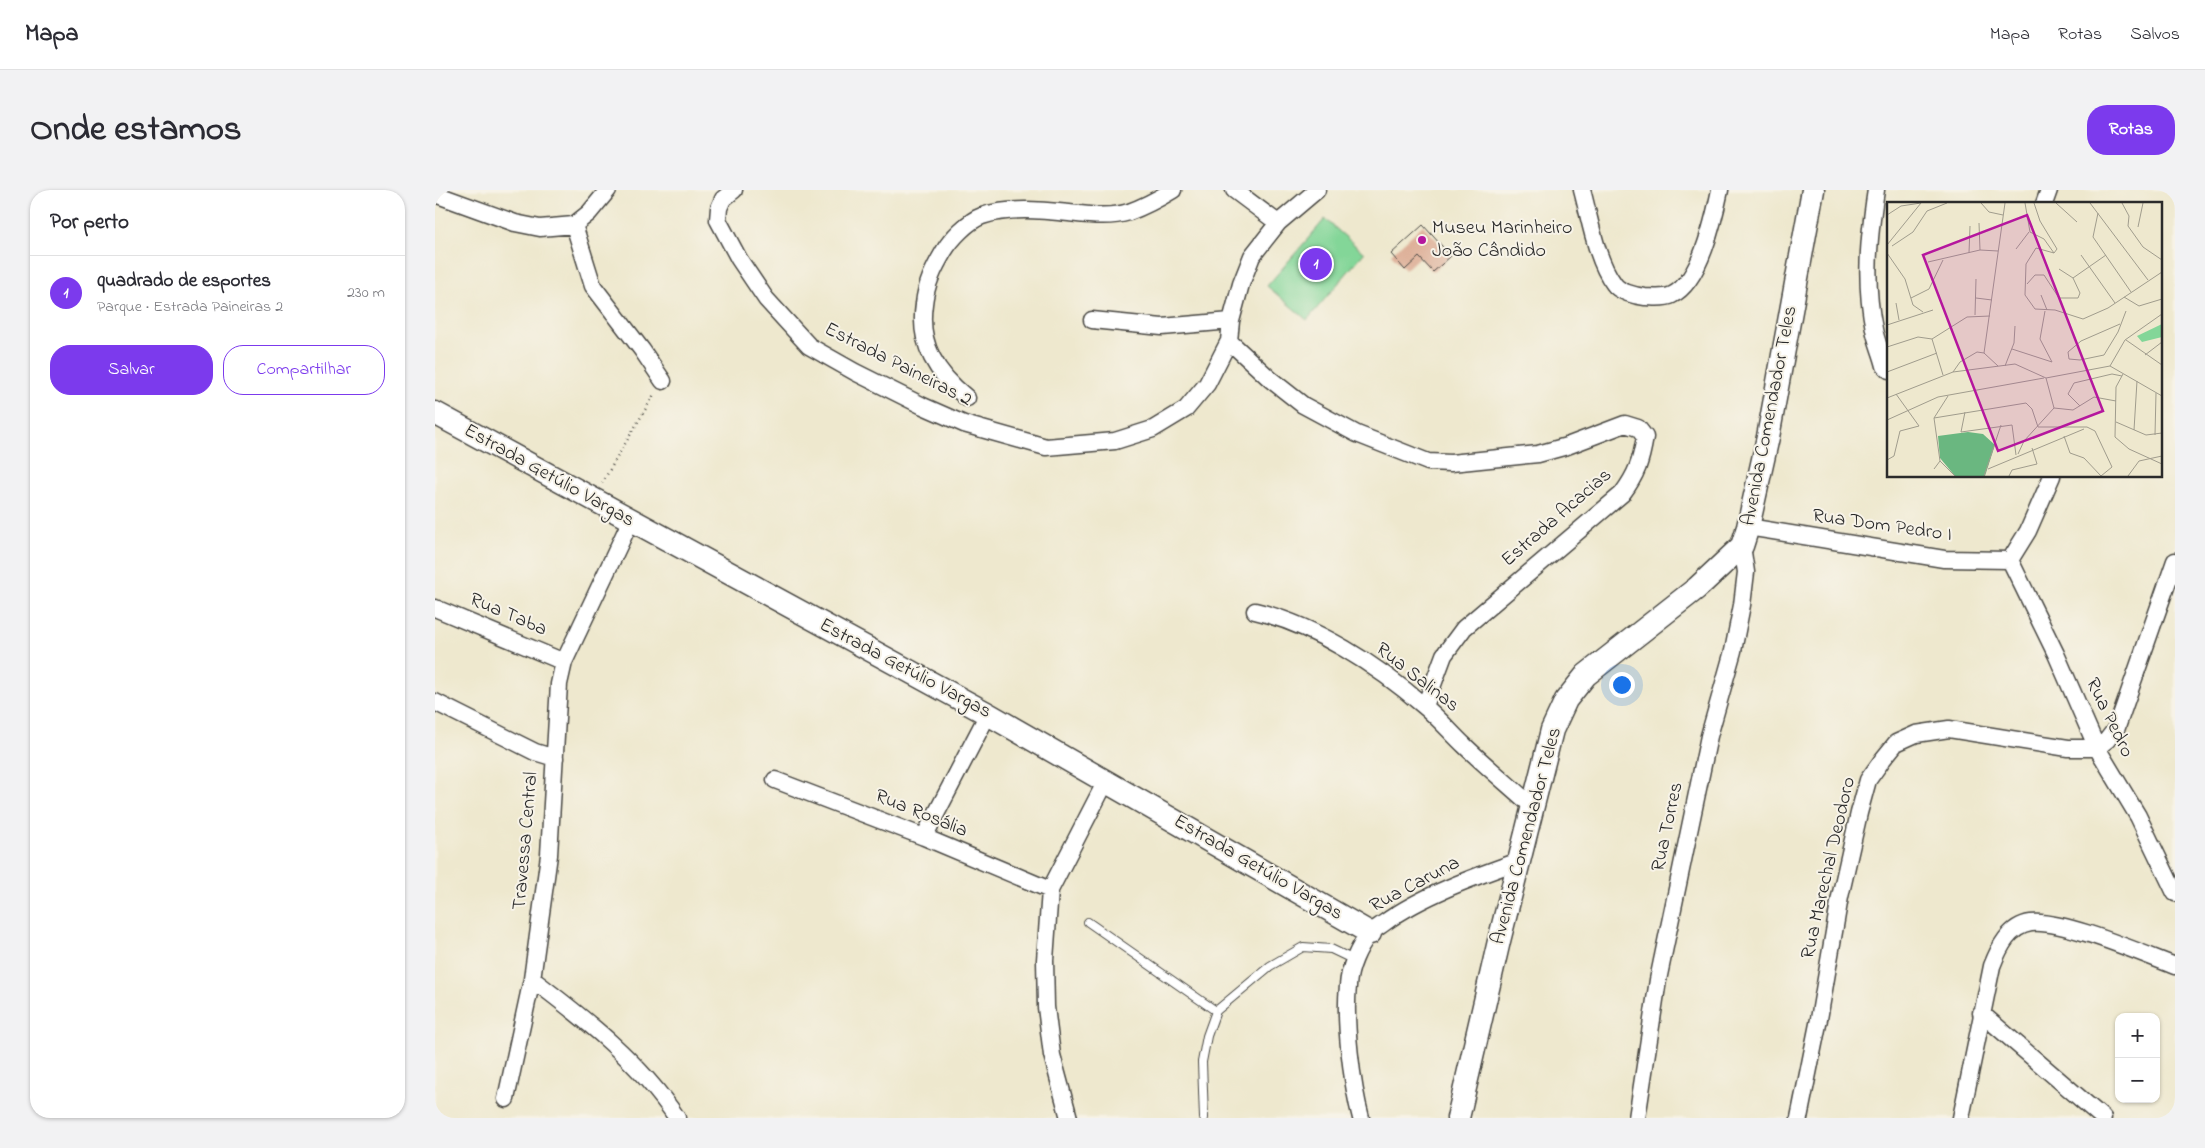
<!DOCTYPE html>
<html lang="pt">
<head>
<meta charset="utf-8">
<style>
	:root { --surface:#fff; --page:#f2f2f3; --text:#2b2b33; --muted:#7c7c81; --line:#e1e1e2; --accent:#7c3aed }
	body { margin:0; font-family:"Indie Flower",sans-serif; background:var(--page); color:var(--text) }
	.controls { position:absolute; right:15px; bottom:15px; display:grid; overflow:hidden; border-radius:10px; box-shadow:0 1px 4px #0004 }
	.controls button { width:45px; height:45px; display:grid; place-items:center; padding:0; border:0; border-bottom:1px solid var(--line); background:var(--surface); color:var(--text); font:25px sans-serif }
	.you { position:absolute; left:1186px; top:494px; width:18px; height:18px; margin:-12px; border:4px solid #fff; border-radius:50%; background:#1a73e8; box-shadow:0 0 0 8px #1a73e833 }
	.badge { display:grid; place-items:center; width:32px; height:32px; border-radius:50%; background:var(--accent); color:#fff; font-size:16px; font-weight:700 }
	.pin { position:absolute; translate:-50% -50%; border:2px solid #fff; box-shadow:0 1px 5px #0006 }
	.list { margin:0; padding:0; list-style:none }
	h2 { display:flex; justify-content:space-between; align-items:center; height:65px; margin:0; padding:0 20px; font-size:21px }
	h2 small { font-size:16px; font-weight:400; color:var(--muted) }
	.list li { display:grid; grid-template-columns:32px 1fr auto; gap:15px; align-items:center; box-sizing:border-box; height:75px; padding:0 20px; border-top:1px solid var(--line) }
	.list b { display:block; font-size:19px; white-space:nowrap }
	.list p { margin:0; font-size:16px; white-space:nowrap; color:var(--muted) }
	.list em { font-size:16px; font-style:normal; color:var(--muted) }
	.actions { display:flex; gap:10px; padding:15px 20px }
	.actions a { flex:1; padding:11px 0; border:1px solid var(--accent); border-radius:20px; text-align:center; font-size:18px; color:var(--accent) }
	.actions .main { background:var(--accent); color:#fff }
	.map { position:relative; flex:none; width:1740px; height:928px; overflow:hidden; border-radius:20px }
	header { display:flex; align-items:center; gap:30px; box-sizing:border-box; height:70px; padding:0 25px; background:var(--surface); border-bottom:1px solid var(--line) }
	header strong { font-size:24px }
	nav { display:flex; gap:28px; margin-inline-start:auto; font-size:18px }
	.intro { display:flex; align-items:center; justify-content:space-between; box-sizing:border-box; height:120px; padding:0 30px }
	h1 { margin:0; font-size:35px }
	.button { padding:12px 22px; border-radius:20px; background:var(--accent); color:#fff; font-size:18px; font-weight:700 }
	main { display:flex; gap:30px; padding:0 30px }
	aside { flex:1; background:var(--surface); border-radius:20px; box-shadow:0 1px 4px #0004 }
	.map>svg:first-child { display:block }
	.green { fill:#83d698; stroke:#578062 }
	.building { fill:#dcab93 }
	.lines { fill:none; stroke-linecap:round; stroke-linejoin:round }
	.lane-casing { stroke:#484743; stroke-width:10 }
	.street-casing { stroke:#484743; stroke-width:19 }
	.secondary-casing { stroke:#484743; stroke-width:25 }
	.path { stroke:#484743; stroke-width:2.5; stroke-dasharray:1 4; stroke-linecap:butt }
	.lane { stroke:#fff; stroke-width:8 }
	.street { stroke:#fff; stroke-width:16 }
	.secondary { stroke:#fff; stroke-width:22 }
	.poi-dot { fill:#b5179e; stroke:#f7f3e8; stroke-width:2 }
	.labels { text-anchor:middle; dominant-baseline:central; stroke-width:4; stroke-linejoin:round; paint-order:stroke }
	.poi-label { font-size:20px; fill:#2b2b2b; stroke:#f7f3e8; text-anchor:start }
	.street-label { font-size:20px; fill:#2b2b2b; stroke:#f7f3e8 }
	.inset-road { fill:none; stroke:#a09c8d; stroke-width:1 }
	.view { fill:#b5179e; fill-opacity:0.15; stroke:#b5179e; stroke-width:2.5 }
	.inset-edge { fill:none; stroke:#2b2b2b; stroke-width:2.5 }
</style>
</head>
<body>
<header>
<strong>Mapa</strong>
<nav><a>Mapa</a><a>Rotas</a><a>Salvos</a></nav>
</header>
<div class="intro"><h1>Onde estamos</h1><a class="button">Rotas</a></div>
<main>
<aside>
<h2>Por perto<small></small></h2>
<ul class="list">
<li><span class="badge">1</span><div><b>quadrado de esportes</b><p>Parque · Estrada Paineiras 2</p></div><em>230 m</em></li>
</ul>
<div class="actions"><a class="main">Salvar</a><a>Compartilhar</a></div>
</aside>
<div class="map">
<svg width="1740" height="928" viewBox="0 0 1740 928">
	<rect width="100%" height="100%" fill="#f7f3e8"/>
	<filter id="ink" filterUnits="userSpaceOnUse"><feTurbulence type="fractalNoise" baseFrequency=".02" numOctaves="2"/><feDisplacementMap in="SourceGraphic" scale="10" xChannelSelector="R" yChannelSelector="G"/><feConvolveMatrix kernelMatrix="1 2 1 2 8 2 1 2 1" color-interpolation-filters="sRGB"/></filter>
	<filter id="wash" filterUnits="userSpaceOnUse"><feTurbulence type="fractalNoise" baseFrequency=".0096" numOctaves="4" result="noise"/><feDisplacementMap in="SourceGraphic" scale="20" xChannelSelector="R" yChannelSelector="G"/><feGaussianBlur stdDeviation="1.12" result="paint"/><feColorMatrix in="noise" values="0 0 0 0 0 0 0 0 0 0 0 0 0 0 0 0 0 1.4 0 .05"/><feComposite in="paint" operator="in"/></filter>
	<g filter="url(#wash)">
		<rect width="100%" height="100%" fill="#eee8ce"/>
		<path class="green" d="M890,29L929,63L872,130L832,96Z"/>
		<g id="blocks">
			<path class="building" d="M988,35L1016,66L998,82L984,67L970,80L956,64Z"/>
		</g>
	</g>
	<g filter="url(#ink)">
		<use href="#blocks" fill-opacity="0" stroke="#484743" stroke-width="1"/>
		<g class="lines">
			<defs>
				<path id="lane" d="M653,732L781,821
					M769,928L767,872L772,846L781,821L835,776L868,757L896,759L919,770"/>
				<path id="street" d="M299,0L288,9L284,18L283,30L304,69L331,109L374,156L420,182L488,216L529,234L611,257L680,251L718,239L751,219L772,194L794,151L796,131L806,94L817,66L843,33L882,0
					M799,0L843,33
					M1147,0C1155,29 1161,70 1179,94C1184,102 1201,106 1210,107C1218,107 1229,109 1237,105C1265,92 1279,29 1285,0
					M1441,0C1434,46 1429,92 1439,139C1441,151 1447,163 1450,176L1454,180
					M0,4L80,33L105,38L139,35L154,23L173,0
					M1609,14L1614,0
					M139,35L158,96L207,160L228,191
					M657,130L727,137L796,131
					M794,151L835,189L868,215L922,244L993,272L1016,273L1103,264L1132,256L1190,234L1203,238L1210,247C1206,271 1202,284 1187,304L1029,438L1009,465L990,516
					M532,208C502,184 483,155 489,114C491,94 499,78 509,61C516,49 533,31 547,26C573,17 606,20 634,23C653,25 675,28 694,22C708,17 725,8 738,0
					M1313,337L1509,369L1575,370
					M1575,370L1621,464L1662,558L1703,626L1740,703
					M1575,370L1593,341L1617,286
					M0,418L129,472
					M820,421C880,435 943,476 989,516C1004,528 1016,543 1030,556C1052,577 1076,597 1098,617
					M0,512L100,562L120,568
					M340,590L489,647L615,700
					M489,647L553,524
					M97,789C150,829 205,872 242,928
					M1546,823L1668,928
					M71,909L97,789L114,665L124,494L129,472L196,330
					M634,928L617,865L611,817L610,770L615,700L671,591
					M926,928C917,895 909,831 913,796C914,778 923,758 934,744C938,740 945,736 949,733C986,706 1041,686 1084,671
					M1202,928L1223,790L1274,546L1298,461L1307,415L1311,382L1307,356
					M1364,928L1384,829L1405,707L1424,623L1433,590L1448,569L1461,553L1481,544L1514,539L1633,558H1662L1672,550L1682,537L1740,371
					M1526,928L1557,776C1564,758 1574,736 1596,733C1627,729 1708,764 1740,776"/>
				<path id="secondary" d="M0,223L553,524L935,743
					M1023,928L1064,751L1117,540L1131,510L1151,485L1262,398L1307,356L1313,337L1333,247L1378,0"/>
			</defs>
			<use href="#lane" class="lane-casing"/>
			<use href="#street" class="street-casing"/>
			<use href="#secondary" class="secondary-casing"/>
			<path class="path" d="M167,293L220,203"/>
			<use href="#lane" class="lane"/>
			<use href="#street" class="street"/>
			<use href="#secondary" class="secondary"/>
		</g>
	</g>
	<circle class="poi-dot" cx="987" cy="50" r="5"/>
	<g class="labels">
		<g class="poi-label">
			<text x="997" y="38">Museu Marinheiro<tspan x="997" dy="23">João Cândido</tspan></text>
		</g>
		<g class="street-label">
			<text transform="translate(463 175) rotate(27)">Estrada Paineiras 2</text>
			<text transform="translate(1335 226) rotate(-79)">Avenida Comendador Teles</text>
			<text transform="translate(114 286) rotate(29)">Estrada Getúlio Vargas</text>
			<text transform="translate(1122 328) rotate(-41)">Estrada Acacias</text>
			<text transform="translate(1447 336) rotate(8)">Rua Dom Pedro I</text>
			<text transform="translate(73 425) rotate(23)">Rua Taba</text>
			<text transform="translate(470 479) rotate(28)">Estrada Getúlio Vargas</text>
			<text transform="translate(982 488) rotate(38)">Rua Salinas</text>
			<text transform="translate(1674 528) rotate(64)">Rua Pedro</text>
			<text transform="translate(486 624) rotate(22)">Rua Rosália</text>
			<text transform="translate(1233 637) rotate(-78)">Rua Torres</text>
			<text transform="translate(1092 646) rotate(-75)">Avenida Comendador Teles</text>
			<text transform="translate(91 651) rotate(-85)">Travessa Central</text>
			<text transform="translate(823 678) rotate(30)">Estrada Getúlio Vargas</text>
			<text transform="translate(1394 678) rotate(-77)">Rua Marechal Deodoro</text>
			<text transform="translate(980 695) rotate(-28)">Rua Caruna</text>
		</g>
	</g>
	<g transform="translate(1452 12)">
		<rect width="275" height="275" fill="#eee8ce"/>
		<path d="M275,122V135L255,140L250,134Z" fill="#83d698"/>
		<path d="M81,230L96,232L108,243L98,274H68L53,256L51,234Z" fill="#6ab780"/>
		<path class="inset-road" d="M94,1L102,10L116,13M138,1L143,30L157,37L167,51L149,46L139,62L138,93L148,107L168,108L196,117L221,106L275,70M147,1L153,19L170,47L167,51M169,1L190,20M203,1L261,78M235,1L242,14L241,24L256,45L275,58M211,11L206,35L244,90M0,13L14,4L34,1M92,21L93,48M251,25L256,1M0,43L34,1M5,44L26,30L40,9L60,1M129,47L142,30M0,51L18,77L26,103L36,110M82,51L83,24M194,53L228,101M41,60L93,48L111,49M186,76L219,53M140,82L148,73H157L172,96H191L193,91L186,76L172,67M154,93L160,108M237,95L252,104L275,97M24,96L42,87L56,58M89,96L105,98M9,101L12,118M88,113L89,77M233,122L194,139L181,150L182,157L193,158L217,153L231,130L239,109M0,123L46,108M45,137L80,115L103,114M45,137L56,173M239,138L275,163M0,145L31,135L45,137M125,147L165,160L153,137L158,109M97,151L118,1M258,153L275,140M118,164L127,141L128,124M223,164L238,138L275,112M223,164L275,194M0,170L50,151M66,170L73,160L90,150L97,151L111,164M236,172L229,185L228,235L242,247L275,262M159,176L167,206M0,196L66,170L128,162L159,176L223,164M193,204L181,192L187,181L225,172L235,174M167,206L186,208L207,195L229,199M78,210L74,230L125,223L129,253M47,216L139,201L145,207L151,225H200L208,229L225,265L214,274M0,218L51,195L157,176M229,220L259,233L275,231M247,228L250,179M268,233L269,191M177,234L183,251L197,256L214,274M131,252L137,239L167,206M0,258L7,254L13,229L32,224L9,192M53,259L47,216L61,194M47,267L53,259L68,274M101,267L197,227M97,274L114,223M122,274L125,268L150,262L145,246M241,274L252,259L275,254"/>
		<path class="view" d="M140,13L216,209L111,249L36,53Z"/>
		<rect width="275" height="275" class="inset-edge"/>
	</g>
</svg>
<div class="controls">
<button>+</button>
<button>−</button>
</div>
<div class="you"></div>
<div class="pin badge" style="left:881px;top:74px">1</div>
</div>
</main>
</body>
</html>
